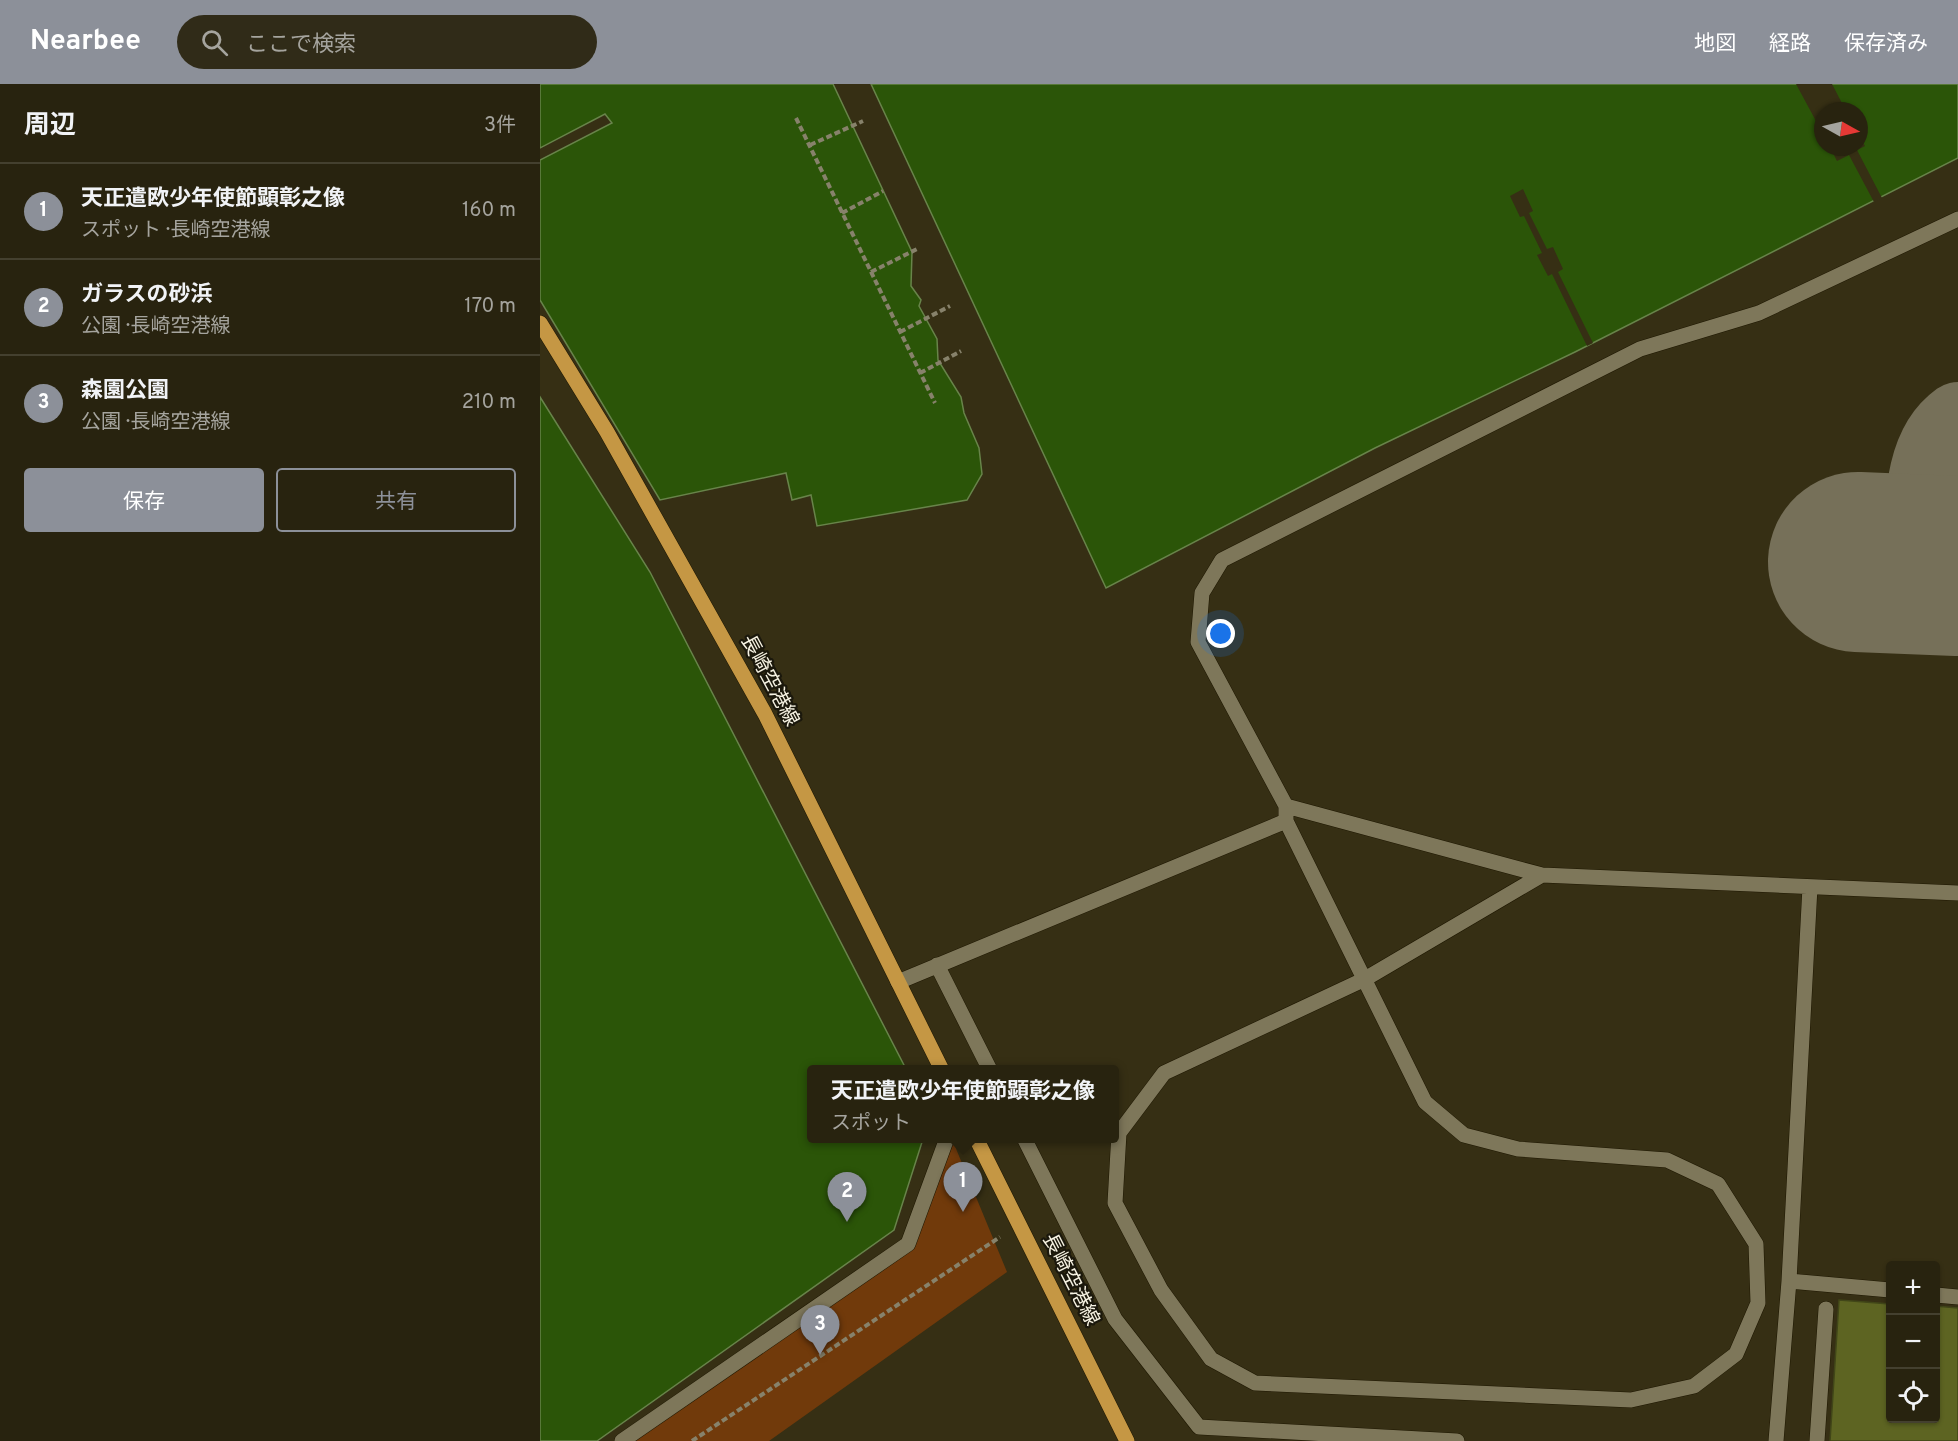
<!DOCTYPE html>
<html lang="ja">
<head>
<meta charset="utf-8">
<style>
	:root { --surface:#28230f; --page:#302b18; --text:#f1f3f6; --muted:#a5a49e; --line:#44402f; --accent:#8c9099 }
	body { margin:0; font-family:Overpass,"Noto Sans JP",sans-serif; background:var(--page); color:var(--text) }
	.controls { position:absolute; right:18px; bottom:18px; display:grid; overflow:hidden; border-radius:6px; box-shadow:0 2px 4px #0004 }
	.controls button { width:54px; height:54px; display:grid; place-items:center; padding:0; border:0; border-bottom:2px solid var(--line); background:var(--surface); color:var(--text); font:30px sans-serif }
	.compass { position:absolute; left:1274px; top:18px; width:54px; height:54px; border-radius:50%; background:var(--surface); box-shadow:0 2px 4px #0004; rotate:98deg }
	.you { position:absolute; left:681px; top:550px; width:21px; height:21px; margin:-15px; border:4px solid #fff; border-radius:50%; background:#1a73e8; box-shadow:0 0 0 9px #1a73e833 }
	.badge { display:grid; place-items:center; width:39px; height:39px; border-radius:50%; background:var(--accent); color:#fff; font-size:20px; font-weight:700 }
	.pin { position:absolute; translate:-50% -50px; filter:drop-shadow(0 2px 3px #0008) }
	.pin::after { content:''; position:absolute; top:32px; width:21px; height:18px; background:inherit; clip-path:polygon(0 0,100% 0,50% 100%) }
	.popup { position:absolute; left:267px; top:981px; width:312px; height:78px; box-sizing:border-box; display:grid; place-content:center; border-radius:6px; background:var(--surface); filter:drop-shadow(0 2px 4px #0005); font-size:20px; white-space:nowrap; color:var(--muted) }
	.popup b { font-size:22px; color:var(--text) }
	.popup::after { content:''; position:absolute; left:50%; top:100%; margin-left:-12px; border:12px solid transparent; border-top-color:var(--surface) }
	.list { margin:0; padding:0; list-style:none }
	h2 { display:flex; justify-content:space-between; align-items:center; height:78px; margin:0; padding:0 24px; font-size:26px }
	h2 small { font-size:20px; font-weight:400; color:var(--muted) }
	.list li { display:grid; grid-template-columns:39px 1fr auto; gap:18px; align-items:center; box-sizing:border-box; height:96px; padding:0 24px; border-top:2px solid var(--line) }
	.list b { display:block; font-size:22px; white-space:nowrap }
	.list p { margin:0; font-size:20px; white-space:nowrap; color:var(--muted) }
	.list em { font-size:20px; font-style:normal; color:var(--muted) }
	.actions { display:flex; gap:12px; padding:18px 24px }
	.actions a { flex:1; padding:14px 0; border:2px solid var(--accent); border-radius:6px; text-align:center; font-size:21px; color:var(--accent) }
	.actions .main { background:var(--accent); color:#fff }
	.icon { flex:none; width:33px; height:33px; fill:none; stroke:currentColor; stroke-width:2; stroke-linecap:round; stroke-linejoin:round }
	.map { position:relative; flex:none; width:1418px; height:1357px; overflow:hidden }
	header { display:flex; align-items:center; gap:36px; box-sizing:border-box; height:84px; padding:0 30px; background:var(--accent); color:#fff }
	header strong { font-size:28px }
	nav { display:flex; gap:33px; margin-inline-start:auto; font-size:21px }
	.search { width:420px; height:54px; background:var(--page); display:flex; align-items:center; gap:15px; box-sizing:border-box; padding:0 21px; border-radius:33px; color:var(--muted); font-size:22px }
	main { display:flex }
	aside { flex:1; background:var(--surface) }
	.map>svg:first-child { display:block }
	.green { fill:#713a0b }
	.water { fill:#2b5508; stroke:#68844a; stroke-width:1.5; fill-rule:evenodd }
	.pier { fill:#362f14 }
	.lines { fill:none; stroke-linecap:round; stroke-linejoin:round }
	.taxiway { stroke:#767059; stroke-width:72 }
	.runway { stroke:#767059; stroke-width:180 }
	.building { fill:#5d6422; stroke:#414618; stroke-width:1.5 }
	.minor-casing { stroke:#1e1700; stroke-width:16 }
	.major-casing { stroke:#1e1700; stroke-width:16 }
	.path { stroke:#87826b; stroke-width:4; stroke-dasharray:6 3; stroke-linecap:butt }
	.minor { stroke:#7e775a; stroke-width:15 }
	.major { stroke:#c59744; stroke-width:15 }
	.labels { text-anchor:middle; dominant-baseline:central; stroke-width:4.5; stroke-linejoin:round; paint-order:stroke }
	.street-label { font-size:20px; fill:#f7f3e3; stroke:#1b180c }
</style>
</head>
<body>
<header>
<strong>Nearbee</strong>
<div class="search"><svg class="icon" aria-label="search" viewBox="0 0 24 24"><circle cx="10" cy="10" r="6"/><path d="M15 15l6 6"/></svg>ここで検索</div>
<nav><a>地図</a><a>経路</a><a>保存済み</a></nav>
</header>
<main>
<aside>
<h2>周辺<small>3件</small></h2>
<ul class="list">
<li><span class="badge">1</span><div><b>天正遣欧少年使節顕彰之像</b><p>スポット · 長崎空港線</p></div><em>160 m</em></li>
<li><span class="badge">2</span><div><b>ガラスの砂浜</b><p>公園 · 長崎空港線</p></div><em>170 m</em></li>
<li><span class="badge">3</span><div><b>森園公園</b><p>公園 · 長崎空港線</p></div><em>210 m</em></li>
</ul>
<div class="actions"><a class="main">保存</a><a>共有</a></div>
</aside>
<div class="map">
<svg width="1418" height="1357" viewBox="0 0 1418 1357">
	<rect width="100%" height="100%" fill="#362f14"/>
	<path class="green" d="M412,1055L467,1188L229,1357H92L363,1155Z"/>
	<path class="water" d="M0,0H293L372,168L371,202L381,216L379,222L397,255L398,276L421,313L424,329L439,364L442,390L427,416L277,442L271,411L252,416L246,389L120,416L0,216V76L72,39L65,30L0,64Z
		M331,0H1418V74L1035,268L835,364L566,504ZM1283,27H1319V63H1283Z
		M0,313L110,488L366,985L272,986V1054L383,1055L354,1146L57,1357H0Z"/>
	<path class="pier" d="M1256,0H1292L1306,27H1283V50Z
		M1319,51L1325,62L1317,66L1342,114L1334,118L1309,71L1297,77L1290,63H1319Z
		M983,105L993,127L989,129L1007,165L1013,163L1023,185L1018,188L1053,259L1047,262L1012,190L1008,192L997,171L1002,169L984,132L980,133L970,112Z"/>
	<g class="lines">
		<path class="taxiway" d="M1379,480C1382,432 1375,365 1418,334"/>
		<path class="runway" d="M1318,478L1418,482"/>
	</g>
	<path class="building" d="M1299,1216L1350,1220V1335H1395V1222L1418,1224V1357H1290Z"/>
	<g class="lines">
		<defs>
			<path id="minor" d="M1418,135L1219,229L1100,265L682,476L662,509L658,558L746,722V737L885,1018L924,1051L978,1065L1127,1076L1178,1100L1216,1160L1218,1219L1196,1270L1154,1302L1091,1316L715,1299L671,1275L621,1206L575,1119L579,1049L624,989L825,895L1002,791L1418,809
				M746,722L1002,791
				M1270,803L1249,1197L1350,1206
				M397,881L450,986
				M358,898L746,737
				M484,1054L575,1235L659,1343L917,1357
				M1396,1211L1418,1213
				M82,1357L368,1160L407,1054
				M1236,1357L1249,1197
				M1277,1357L1286,1225"/>
			<path id="major" d="M0,239L67,348L225,630L402,986
				M436,1054L587,1357"/>
		</defs>
		<use href="#minor" class="minor-casing"/>
		<use href="#major" class="major-casing"/>
		<path class="path" d="M256,34L395,319
			M270,61L323,37
			M302,129L343,107
			M331,188L379,164
			M360,248L410,222
			M380,289L421,267
			M152,1357L460,1153"/>
		<use href="#minor" class="minor"/>
		<use href="#major" class="major"/>
	</g>
	<g class="labels">
		<g class="street-label">
			<text transform="translate(229 597) rotate(62)">長崎空港線</text>
			<text transform="translate(530 1196) rotate(63)">長崎空港線</text>
		</g>
	</g>
</svg>
<div class="controls">
<button>+</button>
<button>−</button>
<button><svg class="icon" aria-label="locate" viewBox="0 0 24 24"><circle cx="12" cy="12" r="6"/><path d="M12 2v4M12 18v4M2 12h4M18 12h4"/></svg></button>
</div>
<svg class="compass" viewBox="-18 -18 36 36"><path d="M0-13l5 13h-10z" fill="#e53935"/><path d="M0 13l5-13h-10z" fill="#a5a49e"/></svg>
<div class="you"></div>
<div class="pin badge" style="left:423px;top:1128px">1</div>
<div class="popup"><b>天正遣欧少年使節顕彰之像</b>スポット</div>
<div class="pin badge" style="left:307px;top:1138px">2</div>
<div class="pin badge" style="left:280px;top:1271px">3</div>
</div>
</main>
</body>
</html>
